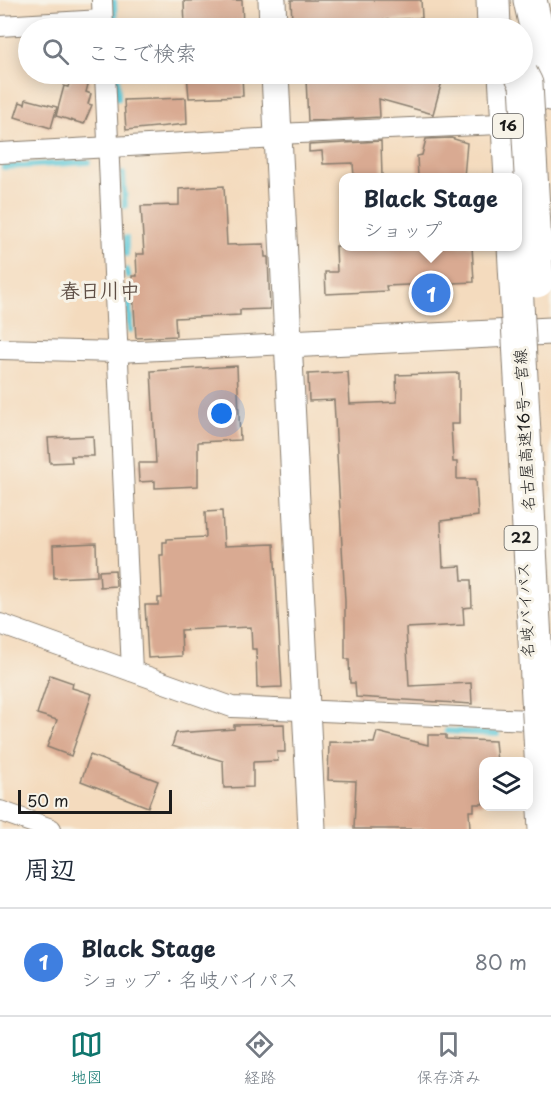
<!DOCTYPE html>
<html lang="ja">
<head>
<meta charset="utf-8">
<style>
  body { margin:0; font-family:"Playpen Sans","Klee One",sans-serif; background:#f2f2f3; color:#1f2937 }
  .controls { position:absolute; right:18px; bottom:18px; display:grid; overflow:hidden; border-radius:12px; box-shadow:0 3px 15px #0003 }
  .controls button { width:54px; height:54px; display:grid; place-items:center; padding:0; border:0; border-bottom:2px solid #e0e1e3; background:#fff; color:#1f2937; font:30px sans-serif }
  .scale { position:absolute; left:18px; bottom:15px; width:154px; box-sizing:border-box; padding-left:6px; border:3px solid #1c1c1c; border-top:0; font-size:16px; line-height:21px; white-space:nowrap; color:#1c1c1c; -webkit-text-stroke:4px #f7f3e8; paint-order:stroke }
  .you { position:absolute; left:222px; top:414px; width:21px; height:21px; margin:-15px; border:4px solid #fff; border-radius:50%; background:#1a73e8; box-shadow:0 0 0 9px #1a73e833 }
  .badge { display:grid; place-items:center; width:39px; height:39px; border-radius:50%; background:#0f766e; color:#fff; font-size:20px; font-weight:700 }
  .pin { position:absolute; translate:-50% -50%; border:3px solid #fff; box-shadow:0 2px 6px #0006 }
  .popup { position:absolute; left:339px; top:173px; width:183px; height:78px; box-sizing:border-box; display:grid; place-content:center; border-radius:12px; background:#fff; filter:drop-shadow(0 2px 4px #0005); font-size:20px; white-space:nowrap; color:#747a83 }
  .popup b { font-size:22px; color:#1f2937 }
  .popup::after { content:''; position:absolute; left:50%; top:100%; margin-left:-12px; border:12px solid transparent; border-top-color:#fff }
  .list { margin:0; padding:0; list-style:none }
  h2 { display:flex; justify-content:space-between; align-items:center; height:78px; margin:0; padding:0 24px; font-size:26px }
  h2 small { font-size:20px; font-weight:400; color:#747a83 }
  .list li { display:grid; grid-template-columns:39px 1fr auto; gap:18px; align-items:center; box-sizing:border-box; height:108px; padding:0 24px; border-top:2px solid #e0e1e3 }
  .list b { display:block; font-size:22px; white-space:nowrap }
  .list p { margin:0; font-size:20px; white-space:nowrap; color:#747a83 }
  .list em { font-size:20px; font-style:normal; color:#747a83 }
  .icon { flex:none; width:33px; height:33px; fill:none; stroke:currentColor; stroke-width:2; stroke-linecap:round; stroke-linejoin:round }
  .map { position:relative; flex:none; width:551px; height:829px; overflow:hidden }
  .search { position:absolute; background:#fff; box-shadow:0 3px 15px #0003; left:18px; right:18px; top:18px; height:66px; display:flex; align-items:center; gap:15px; box-sizing:border-box; padding:0 21px; border-radius:33px; color:#747a83; font-size:22px }
  .sheet { height:186px; background:#fff }
  nav { display:flex; justify-content:space-around; align-items:center; box-sizing:border-box; height:84px; border-top:2px solid #e0e1e3; background:#fff; font-size:16px; color:#747a83 }
  nav a { display:grid; justify-items:center; gap:3px }
  nav .on { color:#0f766e }
  .map>svg:first-child { display:block }
  .lines { fill:none; stroke-linecap:round; stroke-linejoin:round }
  .stream { stroke:#5fc9d9; stroke-width:6 }
  .building { fill:#d9aa92 }
  .street-casing { stroke:#887c6d; stroke-width:22 }
  .secondary-casing { stroke:#887c6d; stroke-width:29 }
  .highway-casing { stroke:#887c6d; stroke-width:35 }
  .street { stroke:#fff; stroke-width:20 }
  .secondary { stroke:#fff; stroke-width:27 }
  .highway { stroke:#fff; stroke-width:33 }
  .highway-bridge-casing { stroke:#887c6d; stroke-width:35; stroke-linecap:butt }
  .highway-bridge { stroke:#fff; stroke-width:33 }
  .labels { text-anchor:middle; stroke-width:6; stroke-linejoin:round; paint-order:stroke }
  .shield { fill:#f7f3e8; stroke:#5e5c59; stroke-width:1.5 }
  .shield-label { font-size:15px; font-weight:bold; fill:#1c1c1c }
  .street-label { font-size:16px; fill:#1c1c1c; stroke:#f7f3e8 }
  .quarter-label { font-size:20px; font-weight:bold; fill:#5e4e45; stroke:#f7f3e8 }
</style>
</head>
<body>
<div class="map">
<svg width="551" height="829" viewBox="0 0 551 829">
  <rect width="100%" height="100%" fill="#f7f3e8"/>
  <filter id="ink" filterUnits="userSpaceOnUse"><feTurbulence type="fractalNoise" baseFrequency=".0167" numOctaves="2"/><feDisplacementMap in="SourceGraphic" scale="12" xChannelSelector="R" yChannelSelector="G"/><feConvolveMatrix kernelMatrix="1 2 1 2 8 2 1 2 1" color-interpolation-filters="sRGB"/></filter>
  <filter id="wash" filterUnits="userSpaceOnUse"><feTurbulence type="fractalNoise" baseFrequency=".008" numOctaves="4" result="noise"/><feDisplacementMap in="SourceGraphic" scale="24" xChannelSelector="R" yChannelSelector="G"/><feGaussianBlur stdDeviation="1.35" result="paint"/><feColorMatrix in="noise" values="0 0 0 0 0 0 0 0 0 0 0 0 0 0 0 0 0 1.4 0 .05"/><feComposite in="paint" operator="in"/></filter>
  <g filter="url(#wash)">
    <rect width="100%" height="100%" fill="#f4dbbe"/>
    <g class="lines">
      <!-- stream -->
      <g class="stream">
        <polyline points="114,2 115,28"/>
        <polyline points="117,74 118,98"/>
        <polyline points="4,167 88,162"/>
        <polyline points="123,174 125,206"/>
        <polyline points="126,238 126,254"/>
        <polyline points="127,270 128,276"/>
        <polyline points="129,301 130,330"/>
        <polyline points="447,731 497,734"/>
      </g>
    </g>
    <g id="blocks">
      <!-- building -->
      <g class="building">
        <polygon points="242,0 243,28 185,28 184,1"/>
        <polygon points="291,0 421,0 422,18 318,24 318,21 292,22"/>
        <polygon points="72,74 91,74 86,92 91,94 88,104 92,105 84,124 56,116 64,86 68,87"/>
        <polygon points="187,74 242,74 243,96 189,98"/>
        <polygon points="380,74 444,74 433,114 379,99 380,117 308,121 306,79 380,76"/>
        <polygon points="186,98 187,124 126,130 124,100"/>
        <polygon points="26,99 57,107 51,128 15,117 20,102 25,104"/>
        <polygon points="451,138 467,143 464,177 418,177 417,156 422,155 426,139"/>
        <polygon points="381,141 382,177 354,177 353,163 323,164 322,151 309,152 309,145"/>
        <polygon points="224,186 227,245 264,244 265,257 268,257 270,309 240,310 240,315 175,318 176,336 136,338 132,276 137,276 136,254 144,254 141,206 179,205 179,189"/>
        <polygon points="336,246 472,246 474,282 386,286 387,291 326,294 325,272 337,272"/>
        <polygon points="237,366 240,440 198,442 198,486 155,488 155,481 139,482 138,463 156,463 151,371"/>
        <polygon points="348,372 350,404 397,402 396,375 459,373 459,424 451,424 453,462 457,462 457,479 476,479 478,516 441,521 443,567 461,566 462,580 471,580 472,607 463,608 464,625 406,628 409,686 471,683 472,704 356,697 355,683 350,683 349,659 345,659 345,601 334,400 309,401 308,374"/>
        <polygon points="93,436 94,456 71,456 72,462 50,463 48,438"/>
        <polygon points="222,511 224,546 274,544 282,687 257,688 256,649 252,649 251,627 181,630 182,656 148,658 145,605 158,605 158,598 162,598 160,555 163,555 163,542 167,542 167,539 206,537 205,512"/>
        <polygon points="96,543 97,576 54,578 53,545"/>
        <polygon points="115,570 116,586 100,587 99,571"/>
        <polygon points="50,675 73,683 72,688 92,694 71,756 47,747 57,720 37,714"/>
        <polygon points="284,724 285,752 277,752 278,761 253,762 253,787 224,788 223,761 172,746 176,733 234,729 234,725"/>
        <polygon points="377,732 428,745 428,735 446,735 446,739 495,741 497,762 483,762 483,804 474,804 474,811 469,811 470,829 354,829 356,781 328,780 329,742 374,743"/>
        <polygon points="90,755 158,781 148,807 81,781"/>
      </g>
    </g>
  </g>
  <g filter="url(#ink)">
    <use href="#blocks" fill-opacity="0" stroke="#887c6d" stroke-width="1.5"/>
    <g class="lines">
      <!-- street casing -->
      <g class="street-casing">
        <g id="street">
          <polyline points="102,0 103,28"/>
          <polyline points="0,26 102,20"/>
          <polyline points="105,74 132,671"/>
          <polyline points="278,134 499,124"/>
          <polyline points="0,153 278,138"/>
          <polyline points="0,349 117,352 288,344"/>
          <polyline points="0,624 232,707 531,720"/>
          <polyline points="0,811 51,829"/>
        </g>
      </g>
      <!-- secondary casing -->
      <g class="secondary-casing">
        <g id="secondary">
          <polyline points="272,0 273,28"/>
          <polyline points="275,74 312,829"/>
          <polyline points="288,344 551,331"/>
        </g>
      </g>
      <!-- highway casing -->
      <g class="highway-casing">
        <g id="highway">
          <polyline points="493,0 494,28"/>
          <polyline points="530,0 551,94"/>
          <polyline points="505,74 511,178"/>
        </g>
      </g>
      <!-- street -->
      <use href="#street" class="street"/>
      <!-- secondary -->
      <use href="#secondary" class="secondary"/>
      <!-- highway -->
      <use href="#highway" class="highway"/>
      <!-- highway-bridge casing -->
      <g class="highway-bridge-casing">
        <g id="highway-bridge">
          <polyline points="521,74 526,84 537,281"/>
          <polyline points="514,246 545,829"/>
        </g>
      </g>
      <!-- highway-bridge -->
      <use href="#highway-bridge" class="highway-bridge"/>
    </g>
  </g>
  <g class="labels">
    <!-- shield labels -->
    <g class="shield">
      <rect x="493" y="114" width="30" height="24" rx="4.5"/>
      <rect x="504.5" y="526" width="33" height="24" rx="4.5"/>
    </g>
    <g class="shield-label">
      <text x="508" y="131">16</text>
      <text x="521" y="543">22</text>
    </g>
    <!-- street labels -->
    <g class="street-label">
      <text transform="translate(524 430) rotate(-93)" y="6">名古屋高速16号一宮線</text>
      <text transform="translate(525 610) rotate(-93)" y="6">名岐バイパス</text>
    </g>
    <!-- quarter labels -->
    <g class="quarter-label">
      <text x="100" y="298">春日川中</text>
    </g>
  </g>
</svg>
<div class="controls">
<button><svg class="icon" aria-label="layers" viewBox="0 0 24 24"><path d="M12 4l9 5-9 5-9-5zM3 14l9 5 9-5"/></svg></button>
</div>
<div class="scale">50 m</div>
<div class="you"></div>
<div class="pin badge" style="left:431px;top:293px;background:#3f7fe0">1</div>
<div class="popup"><b>Black Stage</b>ショップ</div>
<div class="search"><svg class="icon" aria-label="search" viewBox="0 0 24 24"><circle cx="10" cy="10" r="6"/><path d="M15 15l6 6"/></svg>ここで検索</div>
</div>
<section class="sheet">
<h2>周辺<small></small></h2>
<ul class="list">
<li><span class="badge" style="background:#3f7fe0">1</span><div><b>Black Stage</b><p>ショップ · 名岐バイパス</p></div><em>80 m</em></li>
</ul>
</section>
<nav>
<a class="on"><svg class="icon" aria-label="map" viewBox="0 0 24 24"><path d="M3 6l6-2 6 2 6-2v14l-6 2-6-2-6 2zM9 4v14M15 6v14"/></svg>地図</a>
<a><svg class="icon" aria-label="directions" viewBox="0 0 24 24"><path d="M12 3l9 9-9 9-9-9zM9 14v-3h6M13 9l2 2-2 2"/></svg>経路</a>
<a><svg class="icon" aria-label="saved" viewBox="0 0 24 24"><path d="M7 4h10v16l-5-4-5 4z"/></svg>保存済み</a>
</nav>
</body>
</html>
